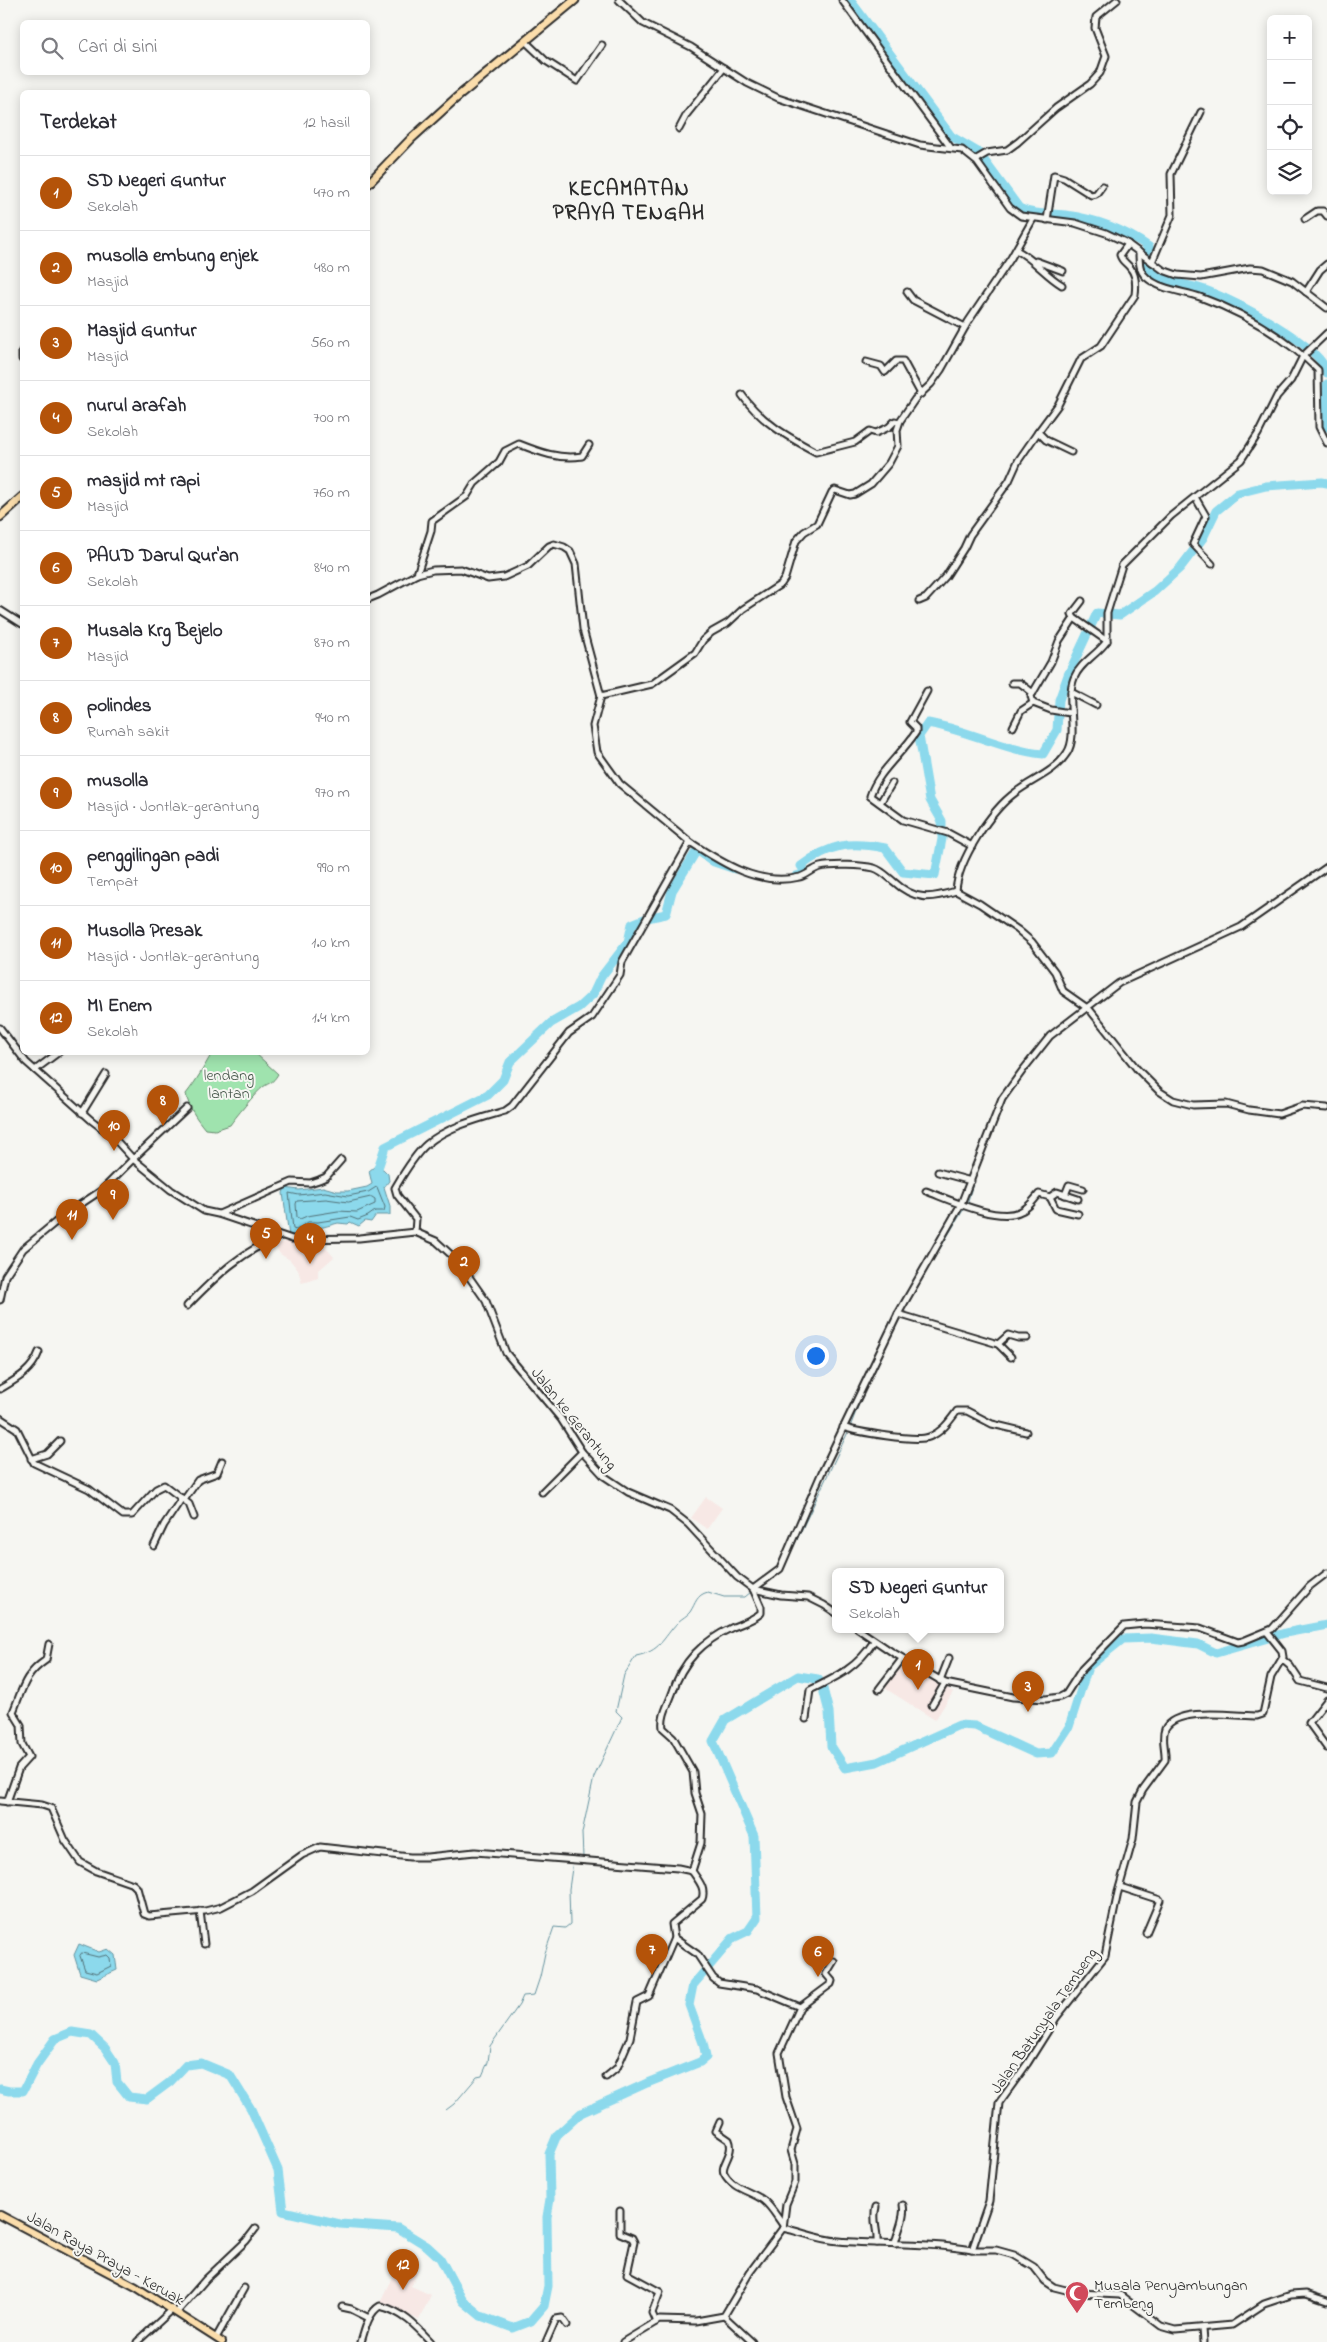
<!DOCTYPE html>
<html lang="id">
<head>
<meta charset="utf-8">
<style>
  body { margin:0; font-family:"Indie Flower",sans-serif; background:#f2f2f3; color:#2b2b33 }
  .controls { position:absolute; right:15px; top:15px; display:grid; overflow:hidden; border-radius:8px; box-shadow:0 2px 12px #0003 }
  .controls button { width:45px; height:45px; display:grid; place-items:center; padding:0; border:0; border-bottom:1px solid #e1e1e2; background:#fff; color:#2b2b33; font:25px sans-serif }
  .you { position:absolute; left:815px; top:1355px; width:18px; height:18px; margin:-12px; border:4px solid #fff; border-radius:50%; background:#1a73e8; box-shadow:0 0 0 8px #1a73e833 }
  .badge { display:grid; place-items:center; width:32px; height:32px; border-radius:50%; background:#b45309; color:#fff; font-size:16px; font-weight:700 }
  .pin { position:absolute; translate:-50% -41px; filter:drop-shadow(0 1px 2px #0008) }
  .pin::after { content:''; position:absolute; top:26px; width:18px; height:15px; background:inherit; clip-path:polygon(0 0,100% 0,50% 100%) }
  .popup { position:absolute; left:832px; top:1568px; width:172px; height:65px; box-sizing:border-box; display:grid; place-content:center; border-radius:8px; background:#fff; filter:drop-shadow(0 1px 4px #0005); font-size:16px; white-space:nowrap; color:#7c7c81 }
  .popup b { font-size:19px; color:#2b2b33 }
  .popup::after { content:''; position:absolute; left:50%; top:100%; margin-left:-10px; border:10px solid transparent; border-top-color:#fff }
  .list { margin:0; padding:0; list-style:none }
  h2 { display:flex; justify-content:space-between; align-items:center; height:65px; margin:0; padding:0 20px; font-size:21px }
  h2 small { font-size:16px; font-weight:400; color:#7c7c81 }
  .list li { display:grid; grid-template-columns:32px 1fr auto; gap:15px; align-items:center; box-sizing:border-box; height:75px; padding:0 20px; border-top:1px solid #e1e1e2 }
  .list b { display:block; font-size:19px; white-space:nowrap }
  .list p { margin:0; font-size:16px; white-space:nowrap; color:#7c7c81 }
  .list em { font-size:16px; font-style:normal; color:#7c7c81 }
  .icon { flex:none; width:28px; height:28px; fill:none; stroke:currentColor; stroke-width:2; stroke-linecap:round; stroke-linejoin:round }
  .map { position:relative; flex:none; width:1327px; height:2342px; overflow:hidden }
  .search { position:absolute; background:#fff; box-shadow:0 2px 12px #0003; left:20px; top:20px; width:350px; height:55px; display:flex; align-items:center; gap:12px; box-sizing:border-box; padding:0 18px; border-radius:8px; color:#7c7c81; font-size:19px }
  .panel { position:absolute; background:#fff; box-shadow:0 2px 12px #0003; left:20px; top:90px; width:350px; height:965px; border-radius:8px }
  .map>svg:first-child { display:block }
  .built { fill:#f7e8e5 }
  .green { fill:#9fe3ae; stroke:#65876c }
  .water { fill:#8cd9ec; stroke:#65939f }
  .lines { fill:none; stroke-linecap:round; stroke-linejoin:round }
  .shore { stroke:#527178; stroke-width:1 }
  .stream { stroke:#65939f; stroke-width:1 }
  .river { stroke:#8cd9ec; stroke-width:9 }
  .minor-casing { stroke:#2b2b2b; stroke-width:9 }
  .major-casing { stroke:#2b2b2b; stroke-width:10 }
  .highway-casing { stroke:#2b2b2b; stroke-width:11 }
  .minor { stroke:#f6f6f2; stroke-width:5 }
  .major { stroke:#fbddab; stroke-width:6 }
  .highway { stroke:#fbddab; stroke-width:7 }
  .labels { text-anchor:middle; stroke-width:4; stroke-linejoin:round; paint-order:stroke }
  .park-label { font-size:16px; fill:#48594c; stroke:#f6f6f2 }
  .street-label { font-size:16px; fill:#2b2b2b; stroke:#f6f6f2 }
  .poi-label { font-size:16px; fill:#2b2b2b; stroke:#f6f6f2; text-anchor:start }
  .district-label { font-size:21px; font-weight:bold; letter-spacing:1px; fill:#2b2b2b; stroke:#f6f6f2 }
</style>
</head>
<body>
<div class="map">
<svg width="1327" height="2342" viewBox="0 0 1327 2342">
  <rect width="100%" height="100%" fill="#f6f6f2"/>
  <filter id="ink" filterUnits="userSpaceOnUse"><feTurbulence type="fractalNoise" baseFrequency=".02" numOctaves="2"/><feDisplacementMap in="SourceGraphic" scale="10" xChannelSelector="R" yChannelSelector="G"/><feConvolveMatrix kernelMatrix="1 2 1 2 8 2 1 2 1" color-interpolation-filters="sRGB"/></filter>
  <g filter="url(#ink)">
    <!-- built -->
    <g class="built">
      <polygon points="288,1241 320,1241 334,1257 318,1271 318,1278 302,1283 298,1270 290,1260 280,1254 274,1244"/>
      <polygon points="706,1497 722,1508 707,1529 691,1518"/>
      <polygon points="901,1659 953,1692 935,1720 883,1687"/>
      <polygon points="398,2265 417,2273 411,2286 431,2295 419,2320 380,2302"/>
    </g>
    <!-- green -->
    <path class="green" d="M212,1053H255L278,1074C272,1084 270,1082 263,1087C256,1092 234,1119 230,1125L215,1130L205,1129C196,1118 189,1108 186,1094C197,1080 204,1067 212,1053Z"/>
    <!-- water -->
    <g class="water">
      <path d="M374,1167L383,1169L388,1174L389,1181L384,1187L390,1206V1215H376L371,1222L365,1221L359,1226L350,1222L348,1224L338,1223L316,1229L313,1226C304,1227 301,1235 289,1236L283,1193L285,1188L299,1190L323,1187L337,1191H348L367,1187L372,1184L369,1171Z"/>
      <polygon points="79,1944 99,1952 108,1949 115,1955 117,1970 97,1979 80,1974 74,1955"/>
    </g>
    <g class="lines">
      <!-- shore -->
      <g class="shore">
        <polygon points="377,1187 385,1207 384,1211 375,1211 368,1216 358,1220 350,1217 318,1222 308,1222 296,1230 293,1229 289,1193 299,1195 325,1192 348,1196 368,1192"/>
        <polygon points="372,1197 375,1199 375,1204 357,1212 338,1211 307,1216 300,1219 297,1217 296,1204 297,1201 326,1199 348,1202"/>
        <polygon points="82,1953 98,1957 107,1955 110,1958 111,1966 97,1973 85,1970 80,1956"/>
      </g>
      <!-- stream -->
      <g class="stream">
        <polyline points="1276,905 1324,872"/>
        <polyline points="1121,979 1133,974"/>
        <polyline points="1092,1002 1112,986"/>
        <polyline points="989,1140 1008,1095"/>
        <polyline points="967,1204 978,1167"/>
        <polyline points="918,1285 965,1207"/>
        <polyline points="874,1369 897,1321"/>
        <polyline points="850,1427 866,1386"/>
        <polyline points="783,1569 849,1430"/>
        <path d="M580,1858L583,1857L582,1833L594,1777L622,1717L616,1711L624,1675L636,1656C661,1651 662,1639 678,1622C682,1618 687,1616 690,1612C696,1603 696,1595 708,1592L724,1597H745L751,1592"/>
        <polyline points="446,2110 454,2104 477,2077 482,2076 488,2062 490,2046 519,2005 523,1996 534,1995 540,1977 545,1953 554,1927 565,1928 570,1924 569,1889 573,1861"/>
      </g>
      <!-- river -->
      <g class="river">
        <path d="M850,0L951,136L978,152L1019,208C1035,216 1049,213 1065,215C1096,219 1123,229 1149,247L1142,261C1166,290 1180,279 1210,292C1235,302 1322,345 1327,373"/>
        <polyline points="1327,384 1327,427"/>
        <path d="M796,876L806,873L801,866C830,844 849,841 885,848L903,872L935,875L942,839V821L930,800L919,736L928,723C968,730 1003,750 1043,754L1057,730L1059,700L1068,675L1097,613L1120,615L1155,591L1180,568L1203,538L1216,511L1238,493L1266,486L1322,482L1327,483"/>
        <polyline points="378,1168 385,1147 488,1095 503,1080 510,1062 551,1023 579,1007 593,994 601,977 628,942 632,924 647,918 666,914 672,891 697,850 714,862 735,869"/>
        <polyline points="0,2089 9,2091 23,2091 37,2064 55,2039 72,2032 91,2035 105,2048 115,2063 117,2082 129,2097 147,2099 170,2082 186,2065 201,2063 230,2075 251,2109 278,2170 283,2211 340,2224 398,2228 427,2246 440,2258 463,2301 481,2316 513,2328 531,2321 544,2306 548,2286 547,2217 550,2199 549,2154 557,2135 581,2113 647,2083 700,2062 706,2057 703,2043 689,2005 693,1985 733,1938 748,1931 757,1918 754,1836 713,1741 725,1720 798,1676 818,1679 822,1685 829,1712 831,1746 845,1768 877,1762 959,1725 975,1726 1036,1754 1052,1753 1069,1727 1088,1667 1123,1639 1151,1638 1198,1644 1216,1653 1285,1633 1327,1625"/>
      </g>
      <!-- minor casing -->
      <g class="minor-casing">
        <g id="minor">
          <polyline points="619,0 643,23 691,47 747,83 778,98 920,145 962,150 977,162 1010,208 1021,216 1075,223 1106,233 1125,242 1163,270 1177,275 1201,277 1250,268 1263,269 1292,281 1327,308"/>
          <polyline points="842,0 951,148"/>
          <polyline points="525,41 546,61 577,81 602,45"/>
          <polyline points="679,129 687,114 724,68"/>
          <polyline points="975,160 987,153 1007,150 1018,142 1056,108 1090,84 1100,73 1106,56 1095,28 1096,17 1117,0"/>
          <polyline points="1305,219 1317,211 1323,211 1327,216"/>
          <polyline points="1047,220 1054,175 1064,178 1091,195 1096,194 1102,186"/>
          <path d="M1016,250C1034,259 1045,275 1062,285"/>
          <path d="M1139,252C1139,261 1139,271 1146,277C1160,290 1183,291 1200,297C1244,313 1285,337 1318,370L1319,427L1327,443"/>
          <polyline points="1036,261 1063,271"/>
          <polyline points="1152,262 1172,215 1171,174 1201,112"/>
          <polyline points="907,292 913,300 965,327"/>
          <polyline points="1306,292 1320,270 1327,264"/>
          <polyline points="22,351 22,359"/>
          <polyline points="866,362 881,366 885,372 896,361 903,361 921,394"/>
          <path d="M742,395C761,422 788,437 816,452L855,442L870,431L876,433L889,427L895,421L899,422"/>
          <path d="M1071,452L1046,440L1038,432L1058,405L1081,359L1101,346L1135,295C1136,287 1136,275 1131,269C1127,263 1122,262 1120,255L1128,244"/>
          <polyline points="1195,497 1206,516 1193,544 1212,564"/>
          <path d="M417,574L431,531L432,521L467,496L475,483L499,462L505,451L519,444C539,452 560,460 582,456L589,445"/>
          <polyline points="919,601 926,598 946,576 964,548 970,535 1009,481 1018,461 1038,432"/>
          <polyline points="0,610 22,624"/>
          <polyline points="1074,618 1107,641"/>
          <polyline points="1012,683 1020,683 1033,693"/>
          <path d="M927,691L910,722L916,728V732C902,754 878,771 870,796L903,820L948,833L972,846"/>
          <polyline points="1071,692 1096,705"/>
          <polyline points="601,696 652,684 695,653 703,640 712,632 728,623 743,609 781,584 785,578 796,541 804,532 817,524 832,492 835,490 850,495 855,494 871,484 889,463 898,446 897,430 900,421 915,399 931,384 941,370 968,322 1011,258 1033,219"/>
          <polyline points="1070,713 1051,710 1033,703 1031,696 1051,662 1059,641 1074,618 1072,614 1082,601"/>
          <polyline points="1013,727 1021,711 1033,703"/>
          <polyline points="880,803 892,783"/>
          <path d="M690,842C722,863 759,887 800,877C807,875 813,869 820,867C832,864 862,865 874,868C881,870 887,876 893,881C915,901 930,899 956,891C958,860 991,810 1016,792C1033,779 1055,772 1067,753C1079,735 1065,700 1074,678C1080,663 1097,655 1107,641V613L1122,565L1171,516L1241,460L1258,434L1277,396L1291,380L1303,356L1327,333"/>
          <polyline points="956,891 980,904 1018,930 1032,942 1055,972 1063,991 1090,1010 1137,1069 1159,1091 1173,1100 1193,1105 1226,1104 1249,1110 1279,1114 1302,1106 1327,1108"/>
          <polyline points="0,1028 26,1062 91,1120 112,1136 133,1159 102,1190 63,1216 23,1249 5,1276 0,1300"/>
          <polyline points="35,1070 59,1052"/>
          <path d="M187,1108L133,1159L171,1190L204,1211L218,1214L292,1239L359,1238L415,1232L416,1219L397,1195L395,1188C402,1176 416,1153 427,1144C449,1126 478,1119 505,1111L512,1106L569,1033L592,1017L620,975L622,962L690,842L620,784L597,752L593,726L601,696L583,629L576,564L570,551L564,547L554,544L549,546L528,566L504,577L488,579L461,569L433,570L417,574L378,595L368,599"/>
          <polyline points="82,1113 106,1074"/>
          <polyline points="938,1172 971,1181"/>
          <path d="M926,1191C948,1199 996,1222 1019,1212C1028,1209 1033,1201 1039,1194L1050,1197L1057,1192L1078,1199"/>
          <polyline points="1065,1195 1069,1185 1083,1189"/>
          <polyline points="1050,1197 1056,1209 1078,1214"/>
          <polyline points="219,1214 292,1182 310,1183 319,1180 326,1177 341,1160"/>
          <polyline points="415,1232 436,1241 458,1261 486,1301 506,1353 561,1419 582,1452 604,1476 628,1492 670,1510 688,1524 737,1577 753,1589 781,1595 808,1597 824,1605 836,1613"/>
          <path d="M187,1306C216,1276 242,1251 281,1236"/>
          <polyline points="898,1314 998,1344 1011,1357"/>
          <polyline points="998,1344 1008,1335 1018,1338 1027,1338"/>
          <path d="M0,1389C17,1379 32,1371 39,1352"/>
          <polyline points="0,1418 17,1429 34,1463 89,1489 123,1515 132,1515 156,1489 164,1485 189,1504 194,1517"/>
          <path d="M843,1427C856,1432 916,1442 929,1437C942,1432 949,1422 957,1411H967L992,1424L1026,1432"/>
          <polyline points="31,1459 47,1454 60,1441"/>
          <polyline points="542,1492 582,1452"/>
          <polyline points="184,1500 198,1480 217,1473 222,1461"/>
          <polyline points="154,1546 164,1525 182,1498"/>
          <polyline points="753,1589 780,1569 822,1472 898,1314 961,1204 1002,1099 1023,1070 1050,1036 1119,983 1241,927 1327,867"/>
          <polyline points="858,1629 892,1652 945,1683 1013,1697 1046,1699 1060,1697 1066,1694 1082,1669 1124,1626 1145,1624 1200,1628 1238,1642 1243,1641 1272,1629 1310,1586 1327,1573"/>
          <polyline points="1283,1660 1290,1666 1300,1681 1327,1688"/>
          <polyline points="940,1681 949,1658"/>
          <polyline points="879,1689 902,1659"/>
          <polyline points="1327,1700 1309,1723 1327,1748"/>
          <polyline points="932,1705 945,1683"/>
          <path d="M806,1719L810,1690C837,1677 858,1667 874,1641"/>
          <path d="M0,1801L42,1805L51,1808L65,1840L80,1862L96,1871L133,1884L137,1888L144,1914L149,1916L205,1911L221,1907L252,1891L302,1855L320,1847L410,1857H427L475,1852L678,1868L692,1871L701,1843L702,1814L695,1793L693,1772L673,1737L663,1728C661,1716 668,1705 672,1694C682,1661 703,1641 733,1627C743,1623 753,1620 761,1613V1607L753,1589"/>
          <path d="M7,1802L19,1768L29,1757L22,1744L21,1725L13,1712C23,1688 24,1675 46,1660L49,1644"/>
          <path d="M692,1871C698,1880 706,1888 702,1899L672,1924L674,1938L697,1954L713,1978L719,1983L757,1989L800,2007"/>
          <polyline points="1120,1887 1160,1900 1146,1933"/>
          <polyline points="200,1911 204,1944"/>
          <polyline points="606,2077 617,2068 630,2038 637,2002 649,1996 674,1938"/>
          <path d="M720,2122L716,2131L729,2140C735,2153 720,2165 724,2173C732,2189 751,2191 763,2200C771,2206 777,2217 783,2225"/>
          <path d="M876,2207C872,2221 878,2229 877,2243"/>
          <polyline points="620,2211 620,2233 632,2238 634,2242 627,2274 660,2292 652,2313 656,2322"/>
          <polyline points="783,2228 786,2204 795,2182 795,2164 791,2150 797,2129 786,2097 779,2053 800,2007 831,1984 832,1981 826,1974 834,1961"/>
          <path d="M895,2244C897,2232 906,2217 903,2205"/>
          <polyline points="972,2250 996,2250 1014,2255 1034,2267 1045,2281 1054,2287 1078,2293 1120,2295 1161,2326 1175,2330 1232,2325 1264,2304 1291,2295 1306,2294 1327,2301"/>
          <polyline points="342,2307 351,2309 369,2318"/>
          <polyline points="177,2312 206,2279 246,2241 256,2228"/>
          <polyline points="724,2316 752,2342"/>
          <polyline points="1202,2329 1203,2342"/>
          <polyline points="216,2338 244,2288"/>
          <polyline points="137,2342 173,2309"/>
          <path d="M361,2342C365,2330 368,2313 380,2306C402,2311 416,2326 431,2342"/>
          <polyline points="546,2342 556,2319 562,2318 567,2325"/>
          <path d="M623,2342L659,2320L696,2321L724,2316L750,2272L783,2228C802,2232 820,2240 839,2241C884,2245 928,2242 972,2250L989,2201L999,2103L1027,2064L1056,2018L1105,1956L1118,1892L1133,1839L1137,1802L1143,1790L1165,1760C1166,1749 1161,1739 1165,1729C1175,1706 1237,1716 1257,1716L1263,1714L1271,1677L1283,1657L1282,1651L1267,1632"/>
        </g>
      </g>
      <!-- major casing -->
      <g class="major-casing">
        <polyline id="major" points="0,2215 136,2287 222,2342"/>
      </g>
      <!-- highway casing -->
      <g class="highway-casing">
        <g id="highway">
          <polyline points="368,184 411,139 455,99 575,0"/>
          <polyline points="0,517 22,497"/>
        </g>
      </g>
      <!-- minor -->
      <use href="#minor" class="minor"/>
      <!-- major -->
      <use href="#major" class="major"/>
      <!-- highway -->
      <use href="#highway" class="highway"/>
    </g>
  </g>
  <!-- icons -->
  <defs>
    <g id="mosque-pin" transform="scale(1.25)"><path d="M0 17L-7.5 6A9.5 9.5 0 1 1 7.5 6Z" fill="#d1495b" stroke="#f6f6f2"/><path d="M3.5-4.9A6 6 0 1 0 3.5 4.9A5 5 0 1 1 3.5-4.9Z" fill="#fff"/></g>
  </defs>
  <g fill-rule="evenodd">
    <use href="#mosque-pin" x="1077" y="2293"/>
  </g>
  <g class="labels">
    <!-- park labels -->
    <g class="park-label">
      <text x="229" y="1080">lendang<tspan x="229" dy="18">lantan</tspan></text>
    </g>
    <!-- street labels -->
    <g class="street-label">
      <text transform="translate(575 1418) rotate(51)" y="6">Jalan ke Gerantung</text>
      <text transform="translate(1043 2020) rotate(-55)" y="6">Jalan Batunyala Tembeng</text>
      <text transform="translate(106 2257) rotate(29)" y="6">Jalan Raya Praya - Keruak</text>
    </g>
    <!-- poi labels -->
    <g class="poi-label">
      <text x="1094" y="2290">Musala Penyambungan<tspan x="1094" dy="18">Tembeng</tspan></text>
    </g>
    <!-- district labels -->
    <g class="district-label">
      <text x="629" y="195">KECAMATAN<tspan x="629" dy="24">PRAYA TENGAH</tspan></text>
    </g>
  </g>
</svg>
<div class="controls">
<button>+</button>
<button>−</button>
<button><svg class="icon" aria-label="locate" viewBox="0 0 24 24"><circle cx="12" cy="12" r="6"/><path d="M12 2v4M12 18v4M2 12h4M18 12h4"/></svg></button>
<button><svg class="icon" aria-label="layers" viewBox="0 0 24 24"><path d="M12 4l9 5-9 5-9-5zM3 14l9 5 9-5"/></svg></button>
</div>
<div class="you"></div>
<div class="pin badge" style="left:918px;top:1690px">1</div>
<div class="popup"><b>SD Negeri Guntur</b>Sekolah</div>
<div class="pin badge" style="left:464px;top:1287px">2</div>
<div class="pin badge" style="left:1028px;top:1712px">3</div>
<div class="pin badge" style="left:310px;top:1264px">4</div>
<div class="pin badge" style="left:266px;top:1259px">5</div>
<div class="pin badge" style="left:818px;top:1977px">6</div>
<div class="pin badge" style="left:652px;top:1975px">7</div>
<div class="pin badge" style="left:163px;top:1126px">8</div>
<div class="pin badge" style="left:113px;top:1220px">9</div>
<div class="pin badge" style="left:114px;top:1151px">10</div>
<div class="pin badge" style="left:72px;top:1240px">11</div>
<div class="pin badge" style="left:403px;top:2290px">12</div>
<div class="search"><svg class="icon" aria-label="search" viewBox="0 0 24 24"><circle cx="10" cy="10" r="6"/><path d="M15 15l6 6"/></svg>Cari di sini</div>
<section class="panel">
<h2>Terdekat<small>12 hasil</small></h2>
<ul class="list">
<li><span class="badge">1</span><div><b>SD Negeri Guntur</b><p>Sekolah</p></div><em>470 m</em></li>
<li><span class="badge">2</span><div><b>musolla embung enjek</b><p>Masjid</p></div><em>480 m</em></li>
<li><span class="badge">3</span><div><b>Masjid Guntur</b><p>Masjid</p></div><em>560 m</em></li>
<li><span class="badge">4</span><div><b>nurul arafah</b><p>Sekolah</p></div><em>700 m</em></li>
<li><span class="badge">5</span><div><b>masjid mt rapi</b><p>Masjid</p></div><em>760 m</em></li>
<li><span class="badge">6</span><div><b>PAUD Darul Qur'an</b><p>Sekolah</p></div><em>840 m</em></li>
<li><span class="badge">7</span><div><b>Musala Krg Bejelo</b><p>Masjid</p></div><em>870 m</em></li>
<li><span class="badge">8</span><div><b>polindes</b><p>Rumah sakit</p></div><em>940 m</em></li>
<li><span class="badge">9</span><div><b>musolla</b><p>Masjid · Jontlak-gerantung</p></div><em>970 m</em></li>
<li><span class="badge">10</span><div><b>penggilingan padi</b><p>Tempat</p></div><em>990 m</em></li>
<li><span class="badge">11</span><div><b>Musolla Presak</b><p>Masjid · Jontlak-gerantung</p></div><em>1.0 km</em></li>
<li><span class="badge">12</span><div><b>MI Enem</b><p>Sekolah</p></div><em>1.4 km</em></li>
</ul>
</section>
</div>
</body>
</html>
